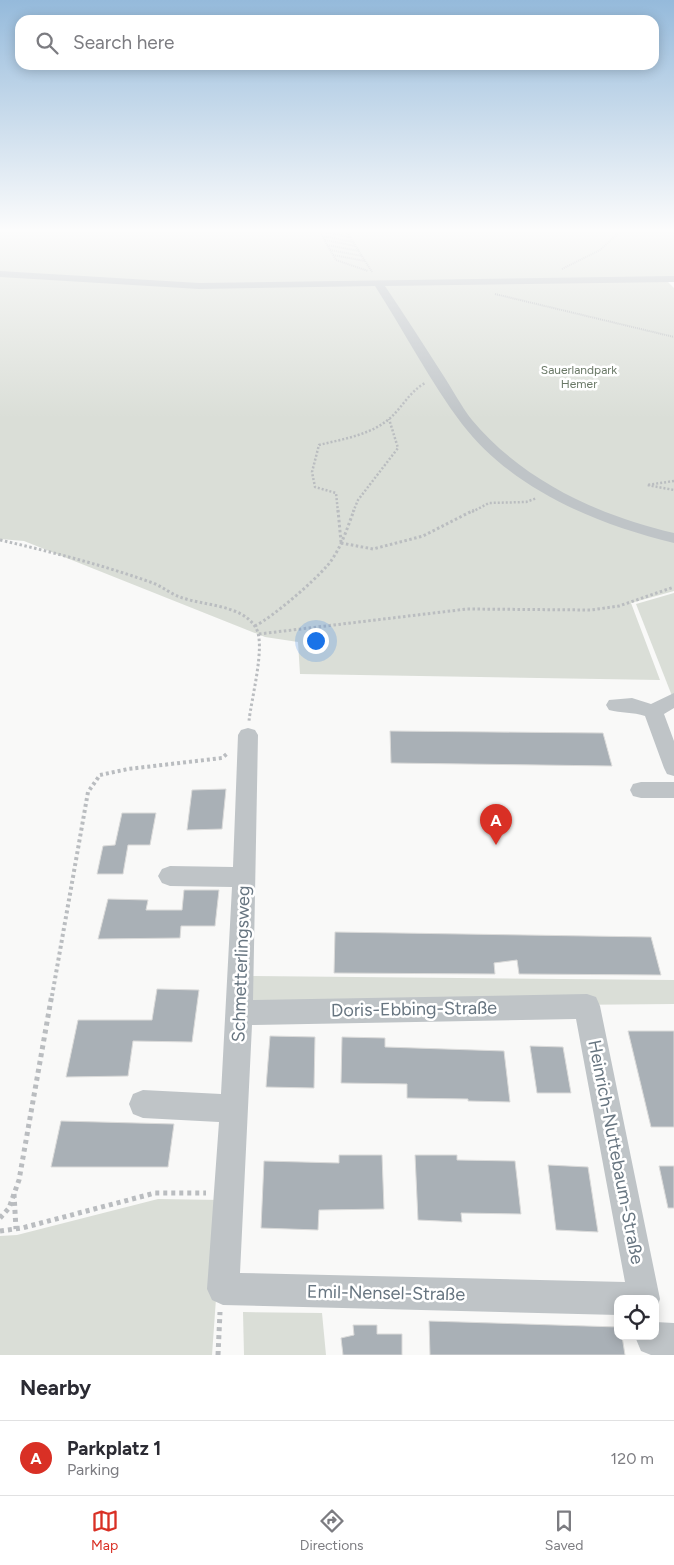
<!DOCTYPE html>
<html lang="en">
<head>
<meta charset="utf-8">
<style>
  body { margin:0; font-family:Figtree,sans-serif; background:#f7f7f7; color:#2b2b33 }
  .controls { position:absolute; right:15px; bottom:15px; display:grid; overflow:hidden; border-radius:10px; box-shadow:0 2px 12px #0003 }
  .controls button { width:45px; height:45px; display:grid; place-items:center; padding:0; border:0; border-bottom:1px solid #e1e1e2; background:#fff; color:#2b2b33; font:25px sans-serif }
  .you { position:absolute; left:315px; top:640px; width:18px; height:18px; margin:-12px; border:4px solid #fff; border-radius:50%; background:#1a73e8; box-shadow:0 0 0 8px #1a73e833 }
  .badge { display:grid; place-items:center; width:32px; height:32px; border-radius:50%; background:#d93025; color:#fff; font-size:16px; font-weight:700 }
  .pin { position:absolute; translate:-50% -41px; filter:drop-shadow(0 1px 2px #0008) }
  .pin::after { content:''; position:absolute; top:26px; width:18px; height:15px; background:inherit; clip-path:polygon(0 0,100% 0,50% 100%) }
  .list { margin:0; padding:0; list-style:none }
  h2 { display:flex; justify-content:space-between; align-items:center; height:65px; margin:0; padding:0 20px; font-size:21px }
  h2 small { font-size:16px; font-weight:400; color:#7c7c81 }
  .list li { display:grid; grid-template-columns:32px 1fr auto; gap:15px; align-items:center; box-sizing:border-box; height:75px; padding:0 20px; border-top:1px solid #e1e1e2 }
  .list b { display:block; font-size:19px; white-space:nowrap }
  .list p { margin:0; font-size:16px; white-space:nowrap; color:#7c7c81 }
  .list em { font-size:16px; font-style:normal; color:#7c7c81 }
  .icon { flex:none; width:28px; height:28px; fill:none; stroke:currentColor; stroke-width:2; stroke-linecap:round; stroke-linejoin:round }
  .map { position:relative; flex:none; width:674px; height:1355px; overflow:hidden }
  .search { position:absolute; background:#fff; box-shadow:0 2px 12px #0003; left:15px; right:15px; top:15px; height:55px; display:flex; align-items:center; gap:12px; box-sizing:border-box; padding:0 18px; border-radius:15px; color:#7c7c81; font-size:19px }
  .sheet { height:140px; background:#fff }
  nav { display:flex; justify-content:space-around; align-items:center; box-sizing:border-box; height:70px; border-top:1px solid #e1e1e2; background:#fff; font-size:14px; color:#7c7c81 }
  nav a { display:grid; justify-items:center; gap:2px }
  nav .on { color:#d93025 }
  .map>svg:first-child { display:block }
  .green { fill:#daded7 }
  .building { fill:#a9b0b6; stroke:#dbdbda }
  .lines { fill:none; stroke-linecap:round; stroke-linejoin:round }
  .path-far4 { stroke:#babdc0; stroke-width:2; stroke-dasharray:1 1; stroke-linecap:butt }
  .path-far3 { stroke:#babdc0; stroke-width:2.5; stroke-dasharray:2 2; stroke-linecap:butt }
  .path-far2 { stroke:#babdc0; stroke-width:3; stroke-dasharray:2.5 2.5; stroke-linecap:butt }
  .path-far1 { stroke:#babdc0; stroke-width:4; stroke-dasharray:3 3; stroke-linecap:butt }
  .path { stroke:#babdc0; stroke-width:5; stroke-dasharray:4 4; stroke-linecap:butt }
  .minor { fill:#bfc4c7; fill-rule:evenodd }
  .labels { text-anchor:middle; stroke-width:5; stroke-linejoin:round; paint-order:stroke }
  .far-park-label { font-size:12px; fill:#697866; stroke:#fff }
  .near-street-label { font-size:18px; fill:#677580; stroke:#fff }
</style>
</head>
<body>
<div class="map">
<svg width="674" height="1355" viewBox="0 0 674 1355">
  <rect width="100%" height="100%" fill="#f9f9f8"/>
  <!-- green -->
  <g class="green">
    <polygon points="0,229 674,229 674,281 668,282 674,288 674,591 631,603 660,680 300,674 298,642 265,637 24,541 0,539"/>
    <polygon points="674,593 674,701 636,604"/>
    <polygon points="253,976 674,980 674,1004 251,1008"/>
    <polygon points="158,1199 223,1200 212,1355 0,1355 0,1236 17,1235"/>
    <polygon points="243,1312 322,1313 326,1355 244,1355"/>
  </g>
  <!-- building -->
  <g class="building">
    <polygon points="390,731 603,733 612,766 391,763"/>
    <polygon points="226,789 222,829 187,830 192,790"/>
    <polygon points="122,813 156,813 150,845 128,845 123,874 97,874 103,846 115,845"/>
    <polygon points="184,890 219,890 215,926 181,926 180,938 98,939 108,899 148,900 146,910 182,910"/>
    <polygon points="335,932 651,937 661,975 519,974 517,960 494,963 495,974 334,973"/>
    <polygon points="157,989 199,990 192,1042 133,1041 128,1076 66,1077 78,1020 152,1020"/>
    <polygon points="628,1031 674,1031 674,1127 651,1127"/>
    <polygon points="270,1036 315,1037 314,1088 266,1087"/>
    <polygon points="342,1037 385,1038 385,1047 504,1051 510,1102 468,1101 468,1099 407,1098 407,1084 341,1083"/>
    <polygon points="530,1046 563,1047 571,1093 537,1093"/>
    <polygon points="61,1121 174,1124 168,1167 51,1167"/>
    <polygon points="339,1155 382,1155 384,1209 319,1210 318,1230 261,1228 264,1161 339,1163"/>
    <polygon points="415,1155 457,1155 457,1160 515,1161 521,1214 461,1213 462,1222 418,1220"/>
    <polygon points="548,1165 588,1167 598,1232 556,1230"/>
    <polygon points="659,1166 674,1166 674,1208 668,1208"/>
    <polygon points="429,1321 618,1327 618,1336 622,1336 625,1355 430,1355"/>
    <polygon points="353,1325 377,1325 377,1334 402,1334 402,1355 343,1355 341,1338 354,1335"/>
  </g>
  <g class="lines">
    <!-- path-far4 -->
    <g class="path-far4">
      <polyline points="318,229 336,260 368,271"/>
      <polyline points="345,229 372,272"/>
      <polyline points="319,231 350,237"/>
      <polyline points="322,236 353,242"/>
      <polyline points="325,240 355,246"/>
      <polyline points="327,245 359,251"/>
      <polyline points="330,250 362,256"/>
      <polyline points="333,255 365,261"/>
      <polyline points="562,269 600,250 623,229"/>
      <polyline points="495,294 674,337"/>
    </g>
    <!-- path-far3 -->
    <g class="path-far3">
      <polyline points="674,481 647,485 674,490"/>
      <path d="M338,512L336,493L315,487L312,472L319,445C343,439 370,435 389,419C402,408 409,392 425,383"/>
      <polyline points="353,512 358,500 398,448 389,419"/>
      <polyline points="472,512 489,503 526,502 537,498"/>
    </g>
    <!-- path-far2 -->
    <g class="path-far2">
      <polyline points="338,510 341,542"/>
      <path d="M0,540C52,552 103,565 153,583C163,587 171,594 180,597C203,606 242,604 256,628C266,645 251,700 249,721"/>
      <polyline points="341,543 373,549 423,536 474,510"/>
      <path d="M255,626C274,616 312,583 327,566C340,551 347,529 354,510"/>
      <polyline points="259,634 467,609 591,610 619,606 674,587"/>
    </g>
    <!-- path-far1 -->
    <polyline class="path-far1" points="52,996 88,792 100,775 128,769 222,758 228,753"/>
    <!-- path -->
    <g class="path">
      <polyline points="14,1194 16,1229"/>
      <polyline points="0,1218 9,1208 19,1180 52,994"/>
      <polyline points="0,1231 22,1228 155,1193 206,1193"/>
      <polyline points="218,1355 220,1312"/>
    </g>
    <!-- minor -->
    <g class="minor">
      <path d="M0,271L199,283L674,276V282L385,286C405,316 424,345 443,375C453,390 461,406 472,420C522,480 599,516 674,533V543C596,524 513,490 462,424C431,383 404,331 375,286L199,289L0,277Z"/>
      <path d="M674,693V708L664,714L674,741V776L667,774L664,768L645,716C633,712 621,713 609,710L606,705L609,700L632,698L651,704Z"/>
      <path d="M248,728L255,730L258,735L253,1000L587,994L596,997L600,1006L660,1299L656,1311L655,1299H618V1315L223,1305L212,1300L207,1289L219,1122L143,1118L133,1114L129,1104L133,1094L143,1090L221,1094L232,887L170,886L162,883L158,876L162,869L170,866L233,867L238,735L241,730ZM576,1019L625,1282L240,1273L252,1025Z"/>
      <polygon points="641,782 674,782 674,798 641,798 633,796 630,790 633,784"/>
      <polygon points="655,1322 674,1323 674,1355 651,1355 641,1351 636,1339 637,1336 655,1336"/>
    </g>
  </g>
  <!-- sky -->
  <linearGradient id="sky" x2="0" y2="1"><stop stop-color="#95badb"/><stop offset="0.55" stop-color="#fcfcfc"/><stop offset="1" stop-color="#fcfcfc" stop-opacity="0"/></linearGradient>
  <rect width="674" height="419" fill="url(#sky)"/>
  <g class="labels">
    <!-- far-park labels -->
    <g class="far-park-label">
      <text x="579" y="374">Sauerlandpark<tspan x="579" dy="14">Hemer</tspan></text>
    </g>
    <!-- near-street labels -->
    <g class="near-street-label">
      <text transform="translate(241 964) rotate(-88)" y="6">Schmetterlingsweg</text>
      <text transform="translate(414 1009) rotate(-1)" y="6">Doris-Ebbing-Straße</text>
      <text transform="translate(616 1152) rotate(79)" y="6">Heinrich-Nuttebaum-Straße</text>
      <text transform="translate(386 1293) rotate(1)" y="6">Emil-Nensel-Straße</text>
    </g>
  </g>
</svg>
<div class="controls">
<button><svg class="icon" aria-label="locate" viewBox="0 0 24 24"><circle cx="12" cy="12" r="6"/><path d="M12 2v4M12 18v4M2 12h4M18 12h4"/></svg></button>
</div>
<div class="you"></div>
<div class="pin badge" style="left:496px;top:845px">A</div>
<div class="search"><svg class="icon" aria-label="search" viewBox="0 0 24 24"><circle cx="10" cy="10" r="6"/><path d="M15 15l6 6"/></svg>Search here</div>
</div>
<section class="sheet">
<h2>Nearby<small></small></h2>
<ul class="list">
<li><span class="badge">A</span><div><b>Parkplatz 1</b><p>Parking</p></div><em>120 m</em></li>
</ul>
</section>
<nav>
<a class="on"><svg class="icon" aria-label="map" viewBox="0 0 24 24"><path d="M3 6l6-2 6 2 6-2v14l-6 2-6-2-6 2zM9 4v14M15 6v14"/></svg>Map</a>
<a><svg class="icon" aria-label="directions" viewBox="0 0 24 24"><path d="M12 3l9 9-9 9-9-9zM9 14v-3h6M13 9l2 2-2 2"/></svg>Directions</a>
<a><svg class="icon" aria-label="saved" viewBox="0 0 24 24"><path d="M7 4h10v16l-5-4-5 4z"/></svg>Saved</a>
</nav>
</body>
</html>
